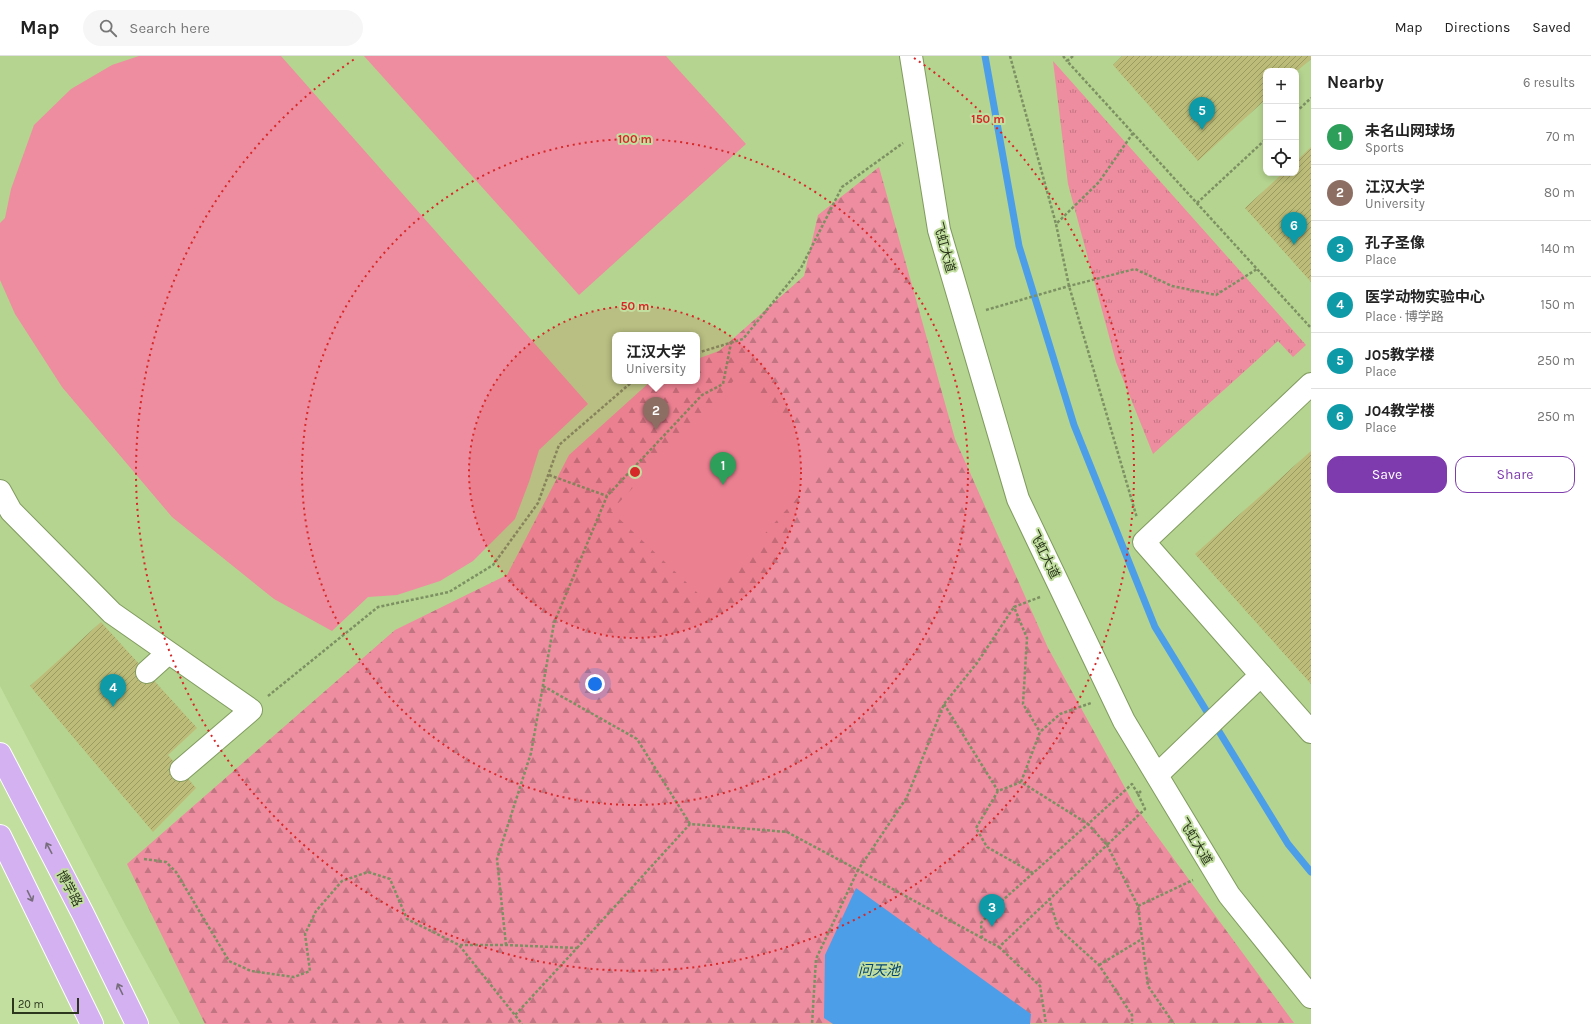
<!DOCTYPE html>
<html lang="en">
<head>
<meta charset="utf-8">
<style>
  body { margin:0; font-family:Karla,"Noto Sans SC",sans-serif; background:#f6f6f6; color:#222 }
  .controls { position:absolute; right:12px; top:12px; display:grid; overflow:hidden; border-radius:8px; box-shadow:0 2px 6px #0003 }
  .controls button { width:36px; height:36px; display:grid; place-items:center; padding:0; border:0; border-bottom:1px solid #e0e0e0; background:#fff; color:#222; font:20px sans-serif }
  .scale { position:absolute; left:12px; bottom:10px; width:67px; box-sizing:border-box; padding-left:4px; border:2px solid #2b361d; border-top:0; font-size:11px; line-height:14px; white-space:nowrap; color:#2b361d; -webkit-text-stroke:3px #c2dfa0; paint-order:stroke }
  .you { position:absolute; left:595px; top:628px; width:14px; height:14px; margin:-10px; border:3px solid #fff; border-radius:50%; background:#1a73e8; box-shadow:0 0 0 6px #1a73e833 }
  .badge { display:grid; place-items:center; width:26px; height:26px; border-radius:50%; background:#7e3bae; color:#fff; font-size:13px; font-weight:700 }
  .pin { position:absolute; translate:-50% -33px; filter:drop-shadow(0 1px 2px #0008) }
  .pin::after { content:''; position:absolute; top:21px; width:14px; height:12px; background:inherit; clip-path:polygon(0 0,100% 0,50% 100%) }
  .popup { position:absolute; left:612px; top:276px; width:88px; height:52px; box-sizing:border-box; display:grid; place-content:center; border-radius:8px; background:#fff; filter:drop-shadow(0 1px 3px #0005); font-size:13px; white-space:nowrap; color:#767676 }
  .popup b { font-size:15px; color:#222 }
  .popup::after { content:''; position:absolute; left:50%; top:100%; margin-left:-8px; border:8px solid transparent; border-top-color:#fff }
  .list { margin:0; padding:0; list-style:none }
  h2 { display:flex; justify-content:space-between; align-items:center; height:52px; margin:0; padding:0 16px; font-size:17px }
  h2 small { font-size:13px; font-weight:400; color:#767676 }
  .list li { display:grid; grid-template-columns:26px 1fr auto; gap:12px; align-items:center; box-sizing:border-box; height:56px; padding:0 16px; border-top:1px solid #e0e0e0 }
  .list b { display:block; font-size:15px; white-space:nowrap }
  .list p { margin:0; font-size:13px; white-space:nowrap; color:#767676 }
  .list em { font-size:13px; font-style:normal; color:#767676 }
  .actions { display:flex; gap:8px; padding:12px 16px }
  .actions a { flex:1; padding:9px 0; border:1px solid #7e3bae; border-radius:12px; text-align:center; font-size:14px; color:#7e3bae }
  .actions .main { background:#7e3bae; color:#fff }
  .icon { flex:none; width:22px; height:22px; fill:none; stroke:currentColor; stroke-width:2; stroke-linecap:round; stroke-linejoin:round }
  .map { position:relative; flex:none; width:1311px; height:968px; overflow:hidden }
  header { display:flex; align-items:center; gap:24px; box-sizing:border-box; height:56px; padding:0 20px; background:#fff; border-bottom:1px solid #e0e0e0 }
  header strong { font-size:19px }
  nav { display:flex; gap:22px; margin-inline-start:auto; font-size:14px }
  .search { width:280px; height:36px; background:#f6f6f6; display:flex; align-items:center; gap:10px; box-sizing:border-box; padding:0 14px; border-radius:22px; color:#767676; font-size:15px }
  main { display:flex }
  aside { flex:1; background:#fff }
  .map>svg:first-child { display:block }
  .built { fill:#b5d48f; fill-rule:evenodd }
  .forest { fill:url(#forest-firs) }
  .park { fill:url(#park-tufts) }
  .garden { fill:#ee8da0 }
  .water { fill:#4c9ee8 }
  .lines { fill:none; stroke-linecap:round; stroke-linejoin:round }
  .stream { stroke:#4c9ee8; stroke-width:7 }
  .building { fill:url(#building-hatch) }
  .minor-casing { stroke:#809b5f; stroke-width:24 }
  .major-casing { stroke:#fff; stroke-width:24 }
  .path { stroke:#7c9063; stroke-width:2.5; stroke-dasharray:3 2; stroke-linecap:butt }
  .minor { stroke:#fff; stroke-width:22 }
  .major { stroke:#d4b1f0; stroke-width:22 }
  .oneway { stroke:#776d7c }
  .ring { fill:none; stroke:#d62828; stroke-width:2; stroke-dasharray:2 4 }
  .labels { text-anchor:middle; stroke-width:4; stroke-linejoin:round; paint-order:stroke }
  .street-label { font-size:13px; fill:#2b361d; stroke:#c2dfa0 }
  .water-label { font-size:14px; font-style:italic; fill:#024372; stroke:#c2dfa0 }
  .centre { fill:#d62828; stroke:#c2dfa0; stroke-width:2 }
  .ring-label { font-size:12px; text-anchor:middle; font-weight:bold; fill:#d62828; stroke:#c2dfa0; stroke-width:4; stroke-linejoin:round; paint-order:stroke }
</style>
</head>
<body>
<header>
<strong>Map</strong>
<div class="search"><svg class="icon" aria-label="search" viewBox="0 0 24 24"><circle cx="10" cy="10" r="6"/><path d="M15 15l6 6"/></svg>Search here</div>
<nav><a>Map</a><a>Directions</a><a>Saved</a></nav>
</header>
<main>
<div class="map">
<svg width="1311" height="968" viewBox="0 0 1311 968">
  <defs>
    <pattern id="forest-firs" width="22" height="20" patternUnits="userSpaceOnUse"><rect width="22" height="20" fill="#ee8da0"/><path d="M5 1l3.5 6h-7zM16 11l3.5 6h-7z" fill="#c17482"/></pattern>
    <pattern id="park-tufts" width="24" height="20" patternUnits="userSpaceOnUse"><rect width="24" height="20" fill="#ee8da0"/><path d="M3 7l-1-3M5 7V3M7 7l1-3M15 17l-1-3M17 17v-4M19 17l1-3" fill="none" stroke="#c17482"/></pattern>
    <pattern id="building-hatch" width="6" height="6" patternUnits="userSpaceOnUse"><rect width="6" height="6" fill="#bdbd79"/><path d="M-1 1l2-2M0 6l6-6M5 7l2-2" fill="none" stroke="#9a9a63"/></pattern>
  </defs>
  <rect width="100%" height="100%" fill="#c2dfa0"/>
  <!-- built -->
  <path class="built" d="M0,0H1311V968H180L126,870L0,630ZM1266,15H1296V117H1266ZM615,279H697V325H615Z"/>
  <!-- forest -->
  <polygon class="forest" points="879,111 955,383 1048,592 1135,750 1294,967 205,968 127,808 395,574 507,519 569,399 651,325 697,325 697,303 719,295 804,220 818,159"/>
  <!-- park -->
  <polygon class="park" points="1053,5 1306,289 1293,301 1278,285 1153,398 1116,306 1068,128"/>
  <!-- garden -->
  <g class="garden">
    <polygon points="139,0 281,0 588,348 539,394 529,426 515,463 473,505 440,525 397,539 368,541 332,575 274,543 172,461 62,331 15,258 0,224 0,167 5,162 11,133 34,69 71,33 112,9"/>
    <polygon points="364,0 666,0 746,88 579,239"/>
    <polygon points="739,319 833,402 705,544 611,455"/>
  </g>
  <!-- water -->
  <polygon class="water" points="856,832 1031,958 1030,968 833,968 824,962 825,899"/>
  <g class="lines">
    <!-- stream -->
    <polyline class="stream" points="985,0 1019,190 1074,369 1155,571 1288,788 1311,816"/>
  </g>
  <!-- building -->
  <g class="building">
    <polygon points="1122,0 1311,0 1311,3 1296,16 1266,15 1266,43 1198,105 1113,9"/>
    <polygon points="1311,91 1311,226 1245,152 1283,117 1296,117 1296,105"/>
    <polygon points="1311,395 1311,628 1195,498"/>
    <polygon points="101,566 197,672 168,699 196,732 153,776 30,630"/>
  </g>
  <g class="lines">
    <!-- minor casing -->
    <g class="minor-casing">
      <g id="minor">
        <polyline points="911,0 939,174 1018,443 1124,665 1229,839 1311,941"/>
        <polyline points="1311,328 1144,486 1311,676"/>
        <polyline points="0,435 11,455 112,557 251,654 181,714"/>
        <polyline points="147,616 168,597"/>
        <polyline points="1157,719 1261,619"/>
      </g>
    </g>
    <!-- major casing -->
    <g class="major-casing">
      <g id="major">
        <polyline points="0,698 83,858 137,968"/>
        <polyline points="0,780 92,968"/>
      </g>
    </g>
    <!-- path -->
    <g class="path">
      <polyline points="1010,0 1056,168"/>
      <polyline points="1063,0 1067,5"/>
      <polyline points="1073,0 1067,5 1311,272"/>
      <polyline points="1296,56 1311,42"/>
      <polyline points="1133,77 1099,126 1056,168 1069,230 1137,462"/>
      <polyline points="1197,147 1266,83"/>
      <polyline points="986,254 1069,230 1135,213 1172,230 1216,239 1257,213"/>
      <polyline points="697,297 743,283 801,212 842,131 903,87"/>
      <polyline points="549,419 607,440"/>
      <polyline points="1040,541 1014,551 1027,582 1023,648 1040,676"/>
      <polyline points="543,630 637,683 690,768"/>
      <polyline points="268,640 378,551 449,536 493,509 538,447 559,389 633,325"/>
      <polyline points="944,648 998,735"/>
      <polyline points="1021,726 1040,676 1060,658 1091,647"/>
      <polyline points="1138,738 1145,753 1107,789 1088,768 1132,728 1138,738 1141,735"/>
      <polyline points="144,803 166,806 176,816 229,905 251,915 294,921 310,915 305,878 316,855 342,825 368,816 390,823 407,863 459,889 522,968"/>
      <polyline points="1033,817 987,791 976,772 998,735 1021,726 1088,768 994,852 981,867 982,882 999,891 1107,789 1138,850 1148,930 1174,968"/>
      <polyline points="1049,842 1058,872 1099,909 1132,959 1132,968"/>
      <polyline points="1138,850 1193,824"/>
      <polyline points="982,882 858,814 907,741 944,648 977,607 1014,551"/>
      <polyline points="460,889 506,889 577,892 515,959"/>
      <polyline points="506,889 497,803 531,697 554,567 607,440 702,339 723,328 731,287"/>
      <polyline points="999,891 1040,930 1046,968"/>
      <polyline points="577,892 690,768 787,776 858,814 816,903 812,968"/>
      <polyline points="1099,909 1142,883"/>
    </g>
    <!-- minor -->
    <use href="#minor" class="minor"/>
    <!-- major -->
    <use href="#major" class="major"/>
  </g>
  <!-- one-way arrows -->
  <defs><path id="oneway-shaft" d="M-6 0H5M1.5-3L5.5 0L1.5 3" fill="none" stroke-width="1.6" stroke-linecap="round" stroke-linejoin="round"/></defs>
  <g class="oneway">
    <use href="#oneway-shaft" transform="translate(49 792) rotate(-118)"/>
    <use href="#oneway-shaft" transform="translate(30 840) rotate(64)"/>
    <use href="#oneway-shaft" transform="translate(120 933) rotate(-116)"/>
  </g>
  <!-- distance rings -->
  <circle cx="635" cy="416" r="166" fill="#d62828" fill-opacity=".12"/>
  <g class="ring">
    <circle cx="635" cy="416" r="166"/>
    <circle cx="635" cy="416" r="333"/>
    <path d="M914 2A499 499 0 1 1 356 2"/>
  </g>
  <g class="labels">
    <!-- street labels -->
    <g class="street-label">
      <text transform="translate(945 191) rotate(75)" y="5">飞虹大道</text>
      <text transform="translate(1045 498) rotate(64)" y="5">飞虹大道</text>
      <text transform="translate(1196 785) rotate(59)" y="5">飞虹大道</text>
      <text transform="translate(70 832) rotate(62)" y="5">博学路</text>
    </g>
    <!-- water labels -->
    <g class="water-label">
      <text x="879" y="919">问天池</text>
    </g>
  </g>
  <circle cx="635" cy="416" r="6" class="centre"/>
  <g class="ring-label">
    <text x="988" y="67">150 m</text>
    <text x="635" y="87">100 m</text>
    <text x="635" y="254">50 m</text>
  </g>
</svg>
<div class="controls">
<button>+</button>
<button>−</button>
<button><svg class="icon" aria-label="locate" viewBox="0 0 24 24"><circle cx="12" cy="12" r="6"/><path d="M12 2v4M12 18v4M2 12h4M18 12h4"/></svg></button>
</div>
<div class="scale">20 m</div>
<div class="you"></div>
<div class="pin badge" style="left:723px;top:429px;background:#2e9e5b">1</div>
<div class="pin badge" style="left:656px;top:374px;background:#8d6e63">2</div>
<div class="popup"><b>江汉大学</b>University</div>
<div class="pin badge" style="left:992px;top:871px;background:#0f9aa8">3</div>
<div class="pin badge" style="left:113px;top:651px;background:#0f9aa8">4</div>
<div class="pin badge" style="left:1202px;top:74px;background:#0f9aa8">5</div>
<div class="pin badge" style="left:1294px;top:189px;background:#0f9aa8">6</div>
</div>
<aside>
<h2>Nearby<small>6 results</small></h2>
<ul class="list">
<li><span class="badge" style="background:#2e9e5b">1</span><div><b>未名山网球场</b><p>Sports</p></div><em>70 m</em></li>
<li><span class="badge" style="background:#8d6e63">2</span><div><b>江汉大学</b><p>University</p></div><em>80 m</em></li>
<li><span class="badge" style="background:#0f9aa8">3</span><div><b>孔子圣像</b><p>Place</p></div><em>140 m</em></li>
<li><span class="badge" style="background:#0f9aa8">4</span><div><b>医学动物实验中心</b><p>Place · 博学路</p></div><em>150 m</em></li>
<li><span class="badge" style="background:#0f9aa8">5</span><div><b>J05教学楼</b><p>Place</p></div><em>250 m</em></li>
<li><span class="badge" style="background:#0f9aa8">6</span><div><b>J04教学楼</b><p>Place</p></div><em>250 m</em></li>
</ul>
<div class="actions"><a class="main">Save</a><a>Share</a></div>
</aside>
</main>
</body>
</html>
